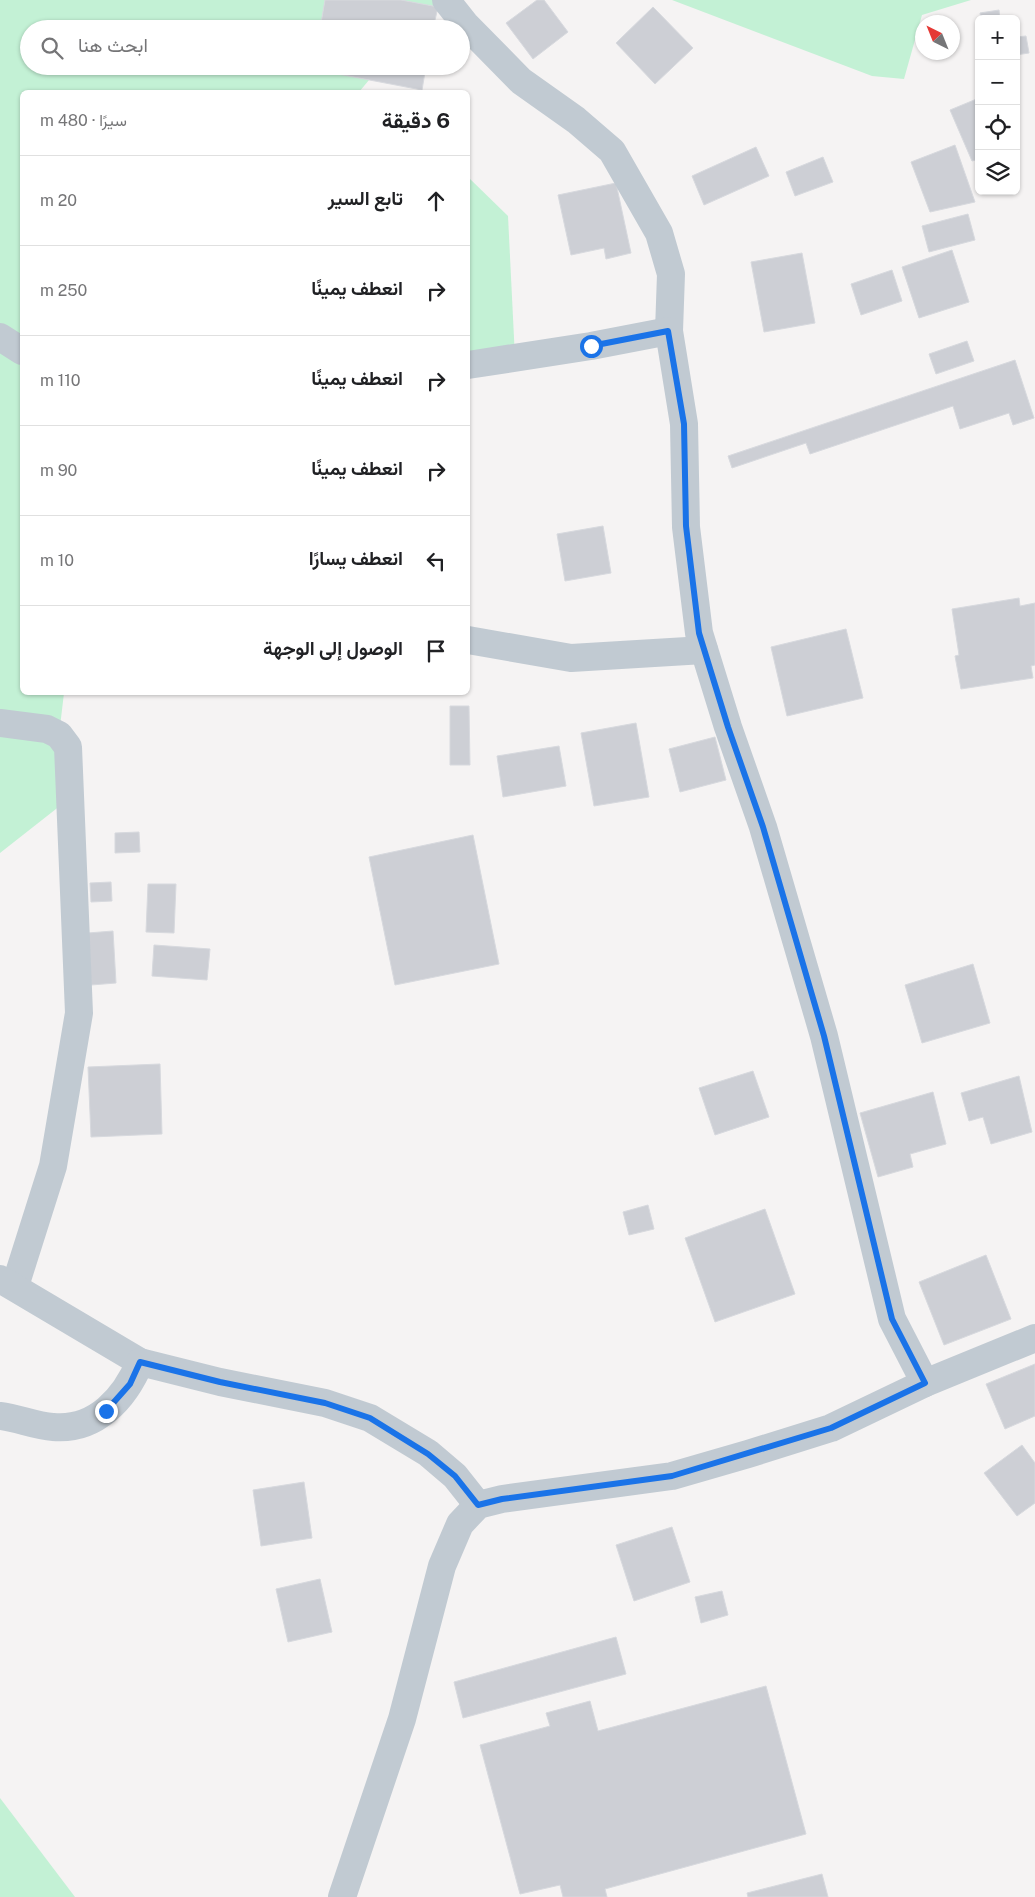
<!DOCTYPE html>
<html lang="ar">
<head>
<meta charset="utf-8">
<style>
  body { margin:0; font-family:"Public Sans",Vazirmatn,sans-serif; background:#f6f6f6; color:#202124; direction:rtl }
  .controls { position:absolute; right:15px; top:15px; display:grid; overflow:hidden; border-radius:8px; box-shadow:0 1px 4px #0004 }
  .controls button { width:45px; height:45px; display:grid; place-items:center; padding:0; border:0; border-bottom:1px solid #e0e0e0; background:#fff; color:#202124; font:25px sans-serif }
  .compass { position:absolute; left:915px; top:15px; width:45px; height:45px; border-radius:50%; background:#fff; box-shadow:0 1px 4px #0004; rotate:317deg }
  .stop { position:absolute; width:15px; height:15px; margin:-11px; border:4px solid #1a73e8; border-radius:50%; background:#fff }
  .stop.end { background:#1a73e8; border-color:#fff; box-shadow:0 1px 5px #0008 }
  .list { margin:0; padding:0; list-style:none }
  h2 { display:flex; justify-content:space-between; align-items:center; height:65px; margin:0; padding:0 20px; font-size:21px }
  h2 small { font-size:16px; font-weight:400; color:#757577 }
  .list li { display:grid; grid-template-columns:32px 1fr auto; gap:15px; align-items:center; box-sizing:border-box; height:90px; padding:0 20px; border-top:1px solid #e0e0e0 }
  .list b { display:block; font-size:19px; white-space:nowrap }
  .list em { font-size:16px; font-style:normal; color:#757577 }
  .icon { flex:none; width:28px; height:28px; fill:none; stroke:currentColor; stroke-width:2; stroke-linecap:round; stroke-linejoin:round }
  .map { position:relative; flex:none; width:1035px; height:1897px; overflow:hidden; direction:ltr }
  .search { position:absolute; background:#fff; box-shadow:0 1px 4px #0004; left:20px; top:20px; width:450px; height:55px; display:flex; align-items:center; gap:12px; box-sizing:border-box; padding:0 18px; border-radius:28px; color:#757577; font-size:19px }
  .panel { position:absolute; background:#fff; box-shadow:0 1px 4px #0004; left:20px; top:90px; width:450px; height:605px; border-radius:8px; direction:rtl }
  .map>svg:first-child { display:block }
  .green { fill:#c3f1d5 }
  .building { fill:#cdcfd5; stroke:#d7d9de }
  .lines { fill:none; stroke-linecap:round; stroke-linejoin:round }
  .street { stroke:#c1cad2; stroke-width:28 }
  .route { stroke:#1a73e8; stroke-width:6 }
</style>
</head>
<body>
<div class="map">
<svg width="1035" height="1897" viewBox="0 0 1035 1897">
  <rect width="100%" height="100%" fill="#f5f3f3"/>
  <!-- green -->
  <g class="green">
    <polygon points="0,0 325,0 320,29 29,29 29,66 313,66 312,69 369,80 359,92 22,92 22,692 64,693 59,735 70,798 0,853"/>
    <polygon points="401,0 450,0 438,7"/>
    <polygon points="672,0 971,0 922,15 904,79 872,76"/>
    <polygon points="468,177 508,216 515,358 468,356"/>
    <polygon points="0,1798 75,1897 0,1897"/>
  </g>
  <!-- building -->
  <g class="building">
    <polygon points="325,0 401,0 438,7 433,29 320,29"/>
    <polygon points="537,0 544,0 568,32 533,59 506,23"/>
    <polygon points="653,7 693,48 655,84 616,43"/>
    <polygon points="999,10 1000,19 981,19 980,13"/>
    <polygon points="1026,36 1029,53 1016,55 1016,37"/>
    <polygon points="313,66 426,66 422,90 312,69"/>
    <polygon points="979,98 979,159 972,161 950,110"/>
    <polygon points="955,145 975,202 930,212 911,162"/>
    <polygon points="756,147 769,176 704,205 692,176"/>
    <polygon points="823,157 833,182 795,196 786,172"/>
    <polygon points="616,183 631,253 606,259 604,248 571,255 558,195"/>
    <polygon points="968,214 975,240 929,252 922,226"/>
    <polygon points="952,250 969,302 919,318 902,267"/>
    <polygon points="802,253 815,323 764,332 751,262"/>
    <polygon points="892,270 902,301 861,315 851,284"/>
    <polygon points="967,341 974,361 936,374 929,354"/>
    <polygon points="1015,360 1034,418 1013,425 1009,413 960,429 953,406 810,454 806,443 732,468 728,456"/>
    <polygon points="603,526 611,573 565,581 557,534"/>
    <polygon points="1019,598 1020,606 1035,603 1035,665 1031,666 1033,678 961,689 955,656 959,655 952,609"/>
    <polygon points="846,629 863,698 787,716 771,647"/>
    <polygon points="450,706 469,706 470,765 450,765"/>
    <polygon points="636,723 649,797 594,806 581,733"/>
    <polygon points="715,737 726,780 680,792 669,749"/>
    <polygon points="559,746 566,786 503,797 497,756"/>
    <polygon points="139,832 140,852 115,853 115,833"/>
    <polygon points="473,835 499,964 395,985 369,857"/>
    <polygon points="111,882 112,901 91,902 90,883"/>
    <polygon points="148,884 176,884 174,933 146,932"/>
    <polygon points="113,931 116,983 91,985 88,933"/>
    <polygon points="154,945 210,949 207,980 152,976"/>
    <polygon points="973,964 990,1023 922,1043 905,985"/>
    <polygon points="160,1064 162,1134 91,1137 88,1067"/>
    <polygon points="753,1071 769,1117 715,1135 699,1088"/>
    <polygon points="1019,1076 1032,1132 991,1144 983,1117 969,1121 961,1093"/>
    <polygon points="933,1092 946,1144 910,1154 913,1167 878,1177 860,1113"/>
    <polygon points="648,1205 654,1229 629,1235 623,1212"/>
    <polygon points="765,1209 795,1294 715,1322 685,1238"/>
    <polygon points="986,1255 1011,1319 944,1345 919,1282"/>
    <polygon points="1035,1364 1035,1416 1005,1429 986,1384"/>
    <polygon points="1022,1445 1035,1463 1035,1503 1017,1516 984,1473"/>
    <polygon points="304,1482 312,1538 261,1546 253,1490"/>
    <polygon points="672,1527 690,1582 634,1601 616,1545"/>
    <polygon points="320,1579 332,1632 288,1642 276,1589"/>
    <polygon points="722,1591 728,1615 701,1623 695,1597"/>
    <polygon points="616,1637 626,1674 463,1718 454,1682"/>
    <polygon points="766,1686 806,1834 605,1889 607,1897 563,1897 560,1885 520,1894 480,1745 550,1726 546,1713 590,1701 598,1731"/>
    <polygon points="822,1874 828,1897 748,1897 747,1893"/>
  </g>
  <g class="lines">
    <!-- street -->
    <g class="street">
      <polyline points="446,0 465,24 521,81 576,120 612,151 659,233 671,274 669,331 684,424 686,527 699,633 728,727 763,827 824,1036 892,1319 925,1383"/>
      <polyline points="0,337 22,351"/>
      <polyline points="468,365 591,346 669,331"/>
      <polyline points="468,640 571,658 704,650"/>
      <polyline points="0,723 47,729 59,735 68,747 79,1013 53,1166 15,1286"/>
      <polyline points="0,1279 140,1362 220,1382 325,1403 370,1418 428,1453 455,1476 478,1505"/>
      <path d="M0,1416C18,1418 35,1426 53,1427C96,1431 125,1398 140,1362"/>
      <polyline points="342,1897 402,1719 442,1566 460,1524 478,1505 502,1499 672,1476 748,1454 831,1428 925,1383 1035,1338"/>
    </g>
  </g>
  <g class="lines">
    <!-- route -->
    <polyline class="route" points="106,1411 130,1384 140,1362 220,1382 325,1403 370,1418 428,1454 455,1476 478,1505 502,1499 672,1476 831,1428 925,1383 892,1319 824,1036 763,827 728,727 699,633 686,526 684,424 668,331 591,346"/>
  </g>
</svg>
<div class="controls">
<button>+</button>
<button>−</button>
<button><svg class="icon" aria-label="locate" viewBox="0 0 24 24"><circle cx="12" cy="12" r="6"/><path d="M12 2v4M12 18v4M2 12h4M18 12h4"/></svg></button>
<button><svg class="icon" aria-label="layers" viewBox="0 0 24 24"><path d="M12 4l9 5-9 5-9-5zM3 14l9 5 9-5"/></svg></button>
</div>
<svg class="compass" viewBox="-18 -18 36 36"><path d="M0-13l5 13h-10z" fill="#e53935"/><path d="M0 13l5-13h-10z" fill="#757577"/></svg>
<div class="stop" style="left:591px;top:346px"></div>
<div class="stop end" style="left:106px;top:1411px"></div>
<div class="search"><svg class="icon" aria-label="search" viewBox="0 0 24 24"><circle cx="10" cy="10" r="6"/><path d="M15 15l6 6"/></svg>ابحث هنا</div>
<section class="panel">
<h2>6 دقيقة<small>سيرًا · 480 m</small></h2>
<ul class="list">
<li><svg class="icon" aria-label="ahead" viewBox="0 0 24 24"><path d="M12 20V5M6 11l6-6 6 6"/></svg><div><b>تابع السير</b></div><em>20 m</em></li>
<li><svg class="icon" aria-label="right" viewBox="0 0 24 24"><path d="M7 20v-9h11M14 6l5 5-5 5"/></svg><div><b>انعطف يمينًا</b></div><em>250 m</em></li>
<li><svg class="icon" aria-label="right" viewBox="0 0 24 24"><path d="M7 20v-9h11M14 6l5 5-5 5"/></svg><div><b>انعطف يمينًا</b></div><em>110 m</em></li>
<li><svg class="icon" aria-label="right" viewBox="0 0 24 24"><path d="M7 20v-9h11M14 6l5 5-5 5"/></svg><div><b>انعطف يمينًا</b></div><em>90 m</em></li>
<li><svg class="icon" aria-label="left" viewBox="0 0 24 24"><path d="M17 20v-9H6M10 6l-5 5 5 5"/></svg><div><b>انعطف يسارًا</b></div><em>10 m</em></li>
<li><svg class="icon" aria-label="arrive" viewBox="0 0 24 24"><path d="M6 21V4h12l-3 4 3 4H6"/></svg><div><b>الوصول إلى الوجهة</b></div></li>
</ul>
</section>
</div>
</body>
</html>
